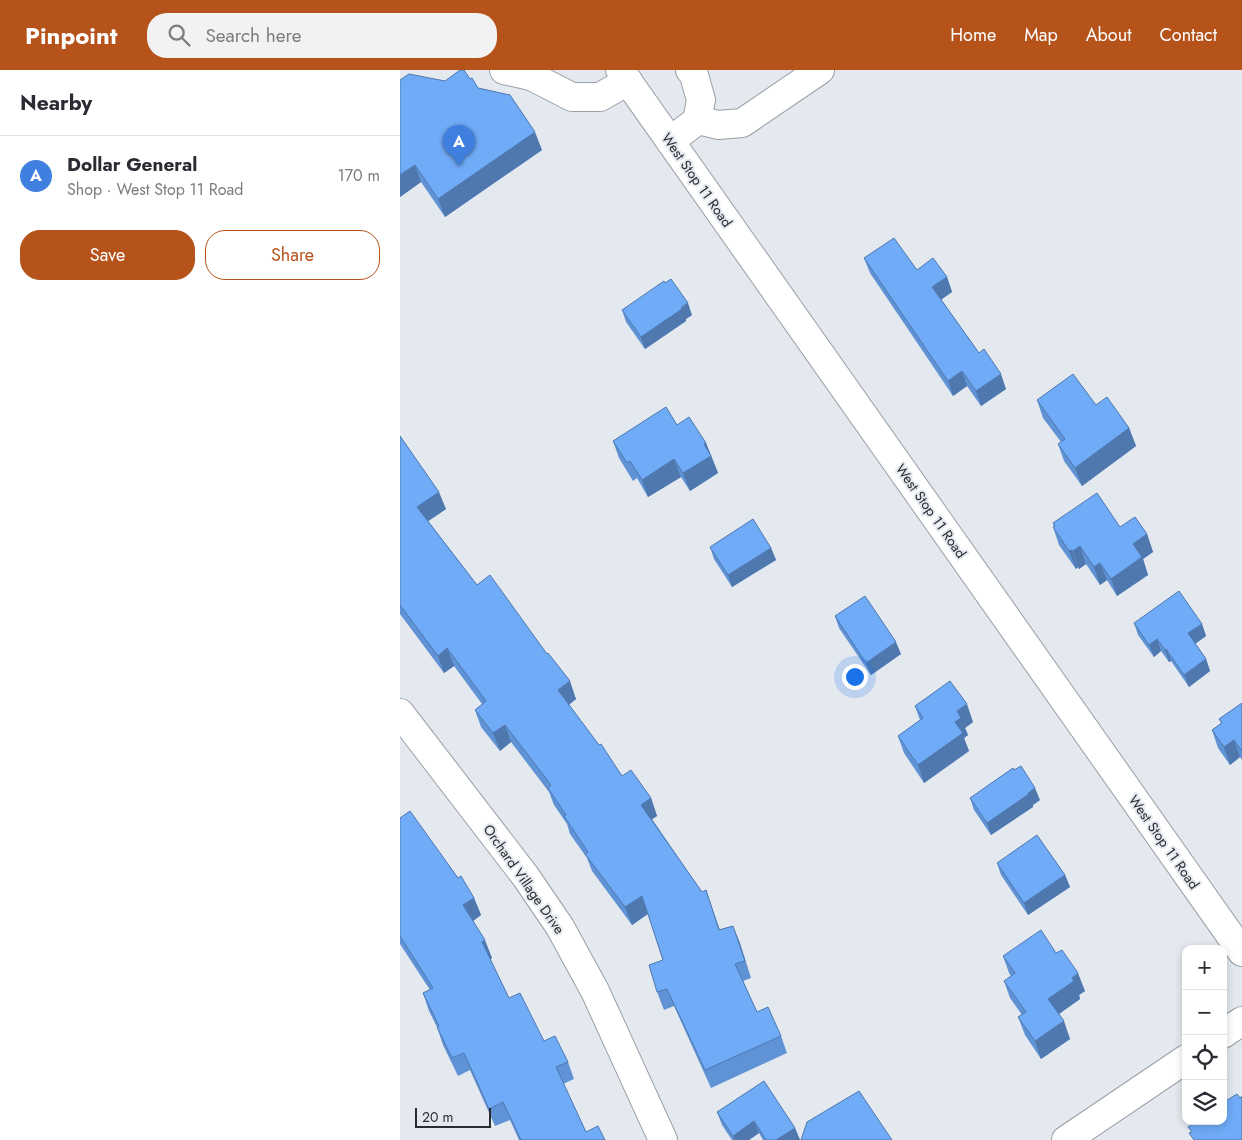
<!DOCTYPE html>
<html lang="en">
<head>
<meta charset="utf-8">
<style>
  body { margin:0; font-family:Jost,sans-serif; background:#f2f2f3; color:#2b2b33 }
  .controls { position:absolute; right:15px; bottom:15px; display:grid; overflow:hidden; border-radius:10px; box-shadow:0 2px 8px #0003 }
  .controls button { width:45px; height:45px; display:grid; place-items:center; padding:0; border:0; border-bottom:1px solid #e1e1e2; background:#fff; color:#2b2b33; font:25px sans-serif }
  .scale { position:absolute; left:15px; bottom:12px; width:76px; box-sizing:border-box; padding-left:5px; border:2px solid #2a2c2f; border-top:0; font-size:14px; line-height:18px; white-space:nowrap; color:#2a2c2f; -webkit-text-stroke:4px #e4e9f0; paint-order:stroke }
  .you { position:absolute; left:454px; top:606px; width:18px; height:18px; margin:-12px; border:4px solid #fff; border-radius:50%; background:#1a73e8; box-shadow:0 0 0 8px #1a73e833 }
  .badge { display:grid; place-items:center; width:32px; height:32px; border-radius:50%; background:#b6531b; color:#fff; font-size:16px; font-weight:700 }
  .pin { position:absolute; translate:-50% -41px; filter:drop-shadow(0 1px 2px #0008) }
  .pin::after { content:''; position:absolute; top:26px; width:18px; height:15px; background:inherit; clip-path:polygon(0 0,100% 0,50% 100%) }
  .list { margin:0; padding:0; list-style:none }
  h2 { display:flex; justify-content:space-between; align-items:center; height:65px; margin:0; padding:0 20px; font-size:21px }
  h2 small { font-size:16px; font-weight:400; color:#7c7c81 }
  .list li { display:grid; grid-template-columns:32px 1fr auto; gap:15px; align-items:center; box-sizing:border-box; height:80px; padding:0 20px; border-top:1px solid #e1e1e2 }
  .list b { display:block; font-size:19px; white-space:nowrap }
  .list p { margin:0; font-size:16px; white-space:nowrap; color:#7c7c81 }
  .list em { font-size:16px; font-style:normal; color:#7c7c81 }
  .actions { display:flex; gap:10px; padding:15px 20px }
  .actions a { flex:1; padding:11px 0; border:1px solid #b6531b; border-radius:20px; text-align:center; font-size:18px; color:#b6531b }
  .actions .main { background:#b6531b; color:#fff }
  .icon { flex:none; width:28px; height:28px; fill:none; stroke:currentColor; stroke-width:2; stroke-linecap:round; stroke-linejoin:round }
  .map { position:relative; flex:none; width:842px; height:1070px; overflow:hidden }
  header { display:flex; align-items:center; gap:30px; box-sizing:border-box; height:70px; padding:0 25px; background:#b6531b; color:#fff }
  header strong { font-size:24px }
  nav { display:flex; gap:28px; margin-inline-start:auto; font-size:18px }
  .search { width:350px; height:45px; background:#f2f2f3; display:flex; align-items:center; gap:12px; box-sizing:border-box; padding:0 18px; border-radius:20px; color:#7c7c81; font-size:19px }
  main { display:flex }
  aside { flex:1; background:#fff }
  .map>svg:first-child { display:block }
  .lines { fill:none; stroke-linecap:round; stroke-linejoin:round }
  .minor-casing { stroke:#9a9fa6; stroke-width:30 }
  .minor { stroke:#fff; stroke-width:28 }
  .wall { fill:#6093d5 }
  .shaded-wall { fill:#4e78ae }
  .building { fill:#70abf8; stroke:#4e78ae }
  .labels { text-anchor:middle; stroke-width:4; stroke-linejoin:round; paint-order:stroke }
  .street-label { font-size:14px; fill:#2a2c2f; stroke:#e4e9f0 }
</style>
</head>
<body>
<header>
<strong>Pinpoint</strong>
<div class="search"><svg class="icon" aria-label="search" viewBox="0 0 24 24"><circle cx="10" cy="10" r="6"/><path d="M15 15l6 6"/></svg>Search here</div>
<nav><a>Home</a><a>Map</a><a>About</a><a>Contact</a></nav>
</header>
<main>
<aside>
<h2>Nearby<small></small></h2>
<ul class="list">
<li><span class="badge" style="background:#3f7fe0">A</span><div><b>Dollar General</b><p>Shop · West Stop 11 Road</p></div><em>170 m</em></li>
</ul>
<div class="actions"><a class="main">Save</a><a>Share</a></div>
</aside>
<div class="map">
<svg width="842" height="1070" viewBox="0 0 842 1070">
  <rect width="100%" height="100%" fill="#e4e9f0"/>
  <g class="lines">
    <!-- minor casing -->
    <g class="minor-casing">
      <g id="minor">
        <polyline points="104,0 131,6 172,27 200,27 228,11"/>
        <polyline points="220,0 842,882"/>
        <polyline points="290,0 294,5 301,30 297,51"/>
        <polyline points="270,71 298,50 318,55 342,53 420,0"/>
        <polyline points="0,643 126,807 160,857 195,921 263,1070"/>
        <polyline points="823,964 842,951"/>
        <polyline points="666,1070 786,989"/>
      </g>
    </g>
    <!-- minor -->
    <use href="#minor" class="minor"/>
  </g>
  <!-- wall -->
  <g class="wall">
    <polygon points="70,9 78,18 142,80 45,147 21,112 0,127 0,10 45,11"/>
    <polygon points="464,188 547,207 552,222 541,229 579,283 606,319 581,336 567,316 553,326 470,203"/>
    <polygon points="222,240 292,245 286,249 286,251 245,279 226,252"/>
    <polygon points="637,330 696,335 729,358 736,376 682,416 664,391 658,374 661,372 643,348"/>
    <polygon points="277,355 306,373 318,403 290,421 281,407 248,427 237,408 233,411 219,388 213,371"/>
    <polygon points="0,366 46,439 28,451 77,515 176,629 169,635 222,706 251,728 257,746 252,749 302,822 306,820 320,860 333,856 351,908 343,911 357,942 381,966 387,983 311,1018 274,936 264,940 257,922 263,890 248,844 232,855 192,801 187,788 170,764 167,754 154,735 149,722 111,672 100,681 81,657 75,640 82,634 54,596 44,603 0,544"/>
    <polygon points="653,453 720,457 747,464 753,482 743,489 748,505 717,526 707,510 700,515 686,494 679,499 678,497 676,499 659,475 653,457 654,456"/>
    <polygon points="310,477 371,478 376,490 332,517 314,489"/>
    <polygon points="435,546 501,584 471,605 439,558"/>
    <polygon points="734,553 802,554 806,566 795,574 806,589 810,601 789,617 771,591 769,592 761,581 754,587 738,565"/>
    <polygon points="842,633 842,690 840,687 830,695 818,678 812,660 821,653 819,649"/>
    <polygon points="515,636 573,652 565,658 568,665 564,668 569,681 524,713 504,683 498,666 520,650"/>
    <polygon points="570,728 640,730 633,735 633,737 591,765 574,740"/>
    <polygon points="0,748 58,808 74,828 81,845 73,851 92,888 90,889 109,928 144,971 168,992 174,1009 163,1014 186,1062 205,1070 119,1070 110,1050 95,1056 70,1000 58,1006 43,975 37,957 29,941 23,923 30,920 0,874"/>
    <polygon points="597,793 665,805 670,817 628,845 601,805"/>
    <polygon points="656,883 685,921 679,925 680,929 658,944 670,969 641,989 625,965 618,947 622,945 610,928 604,911 611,906 609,903 603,886"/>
    <polygon points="317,1042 395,1058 400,1070 363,1070 359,1063 349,1070 332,1070 322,1055"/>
  </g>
  <!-- shaded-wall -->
  <g class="shaded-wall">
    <polygon points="135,62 142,80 45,147 38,129"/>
    <polygon points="15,95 21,112 0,127 0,105"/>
    <polygon points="547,207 552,222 538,232 532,217"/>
    <polygon points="288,233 292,245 286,249 286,251 245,279 241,267"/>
    <polygon points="562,301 567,316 553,326 548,311"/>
    <polygon points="601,304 606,319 581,336 576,321"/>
    <polygon points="729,358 736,376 682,416 675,398"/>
    <polygon points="306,373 318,403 290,421 283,403 304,374"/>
    <polygon points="274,389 281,407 248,427 242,410"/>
    <polygon points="39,422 46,439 24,454 17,437"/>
    <polygon points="747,464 753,482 743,489 748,505 717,526 711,509 733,474"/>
    <polygon points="680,476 686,494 679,499 673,481"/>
    <polygon points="371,478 376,490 332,517 328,505"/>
    <polygon points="672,480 678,497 676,499 669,481"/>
    <polygon points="700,493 707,510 700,515 694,497"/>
    <polygon points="802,554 806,566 792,576 788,563"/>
    <polygon points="757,569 761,581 754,587 749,575"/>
    <polygon points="496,572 501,584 471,605 466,593"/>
    <polygon points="47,578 54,596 44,603 38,586"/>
    <polygon points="766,579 771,591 769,592 765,580"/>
    <polygon points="806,589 810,601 789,617 784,605"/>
    <polygon points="170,611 176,629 164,638 158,620"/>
    <polygon points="567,634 573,652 565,658 568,665 564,668 569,681 524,713 518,695 555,652 557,641"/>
    <polygon points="105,655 111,672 100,681 93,663"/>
    <polygon points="834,670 840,687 830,695 824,677"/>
    <polygon points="635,718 640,730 633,735 633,737 591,765 587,753"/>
    <polygon points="251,728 257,746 248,752 241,735"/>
    <polygon points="665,805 670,817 628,845 624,833"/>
    <polygon points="242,826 249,843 232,855 225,837"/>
    <polygon points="74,828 81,845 70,853 63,835"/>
    <polygon points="333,856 340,873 351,908 345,891"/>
    <polygon points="85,870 92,888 89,890 82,872"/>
    <polygon points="678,903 685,921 679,925 680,929 655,947 648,929 672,908"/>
    <polygon points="664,951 670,969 641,989 635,971"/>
    <polygon points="354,1051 359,1063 349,1070 334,1070 333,1066"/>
    <polygon points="395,1058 400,1070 376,1070"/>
  </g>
  <!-- building -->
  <g class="building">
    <polygon points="60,0 64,0 70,9 72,8 78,18 110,25 135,62 38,129 15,95 0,105 0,10 9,4 45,11"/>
    <polygon points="494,168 517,200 533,188 547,207 532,217 579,283 584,279 601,304 576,321 562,301 548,311 464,188"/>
    <polygon points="271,209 288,233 281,237 282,239 241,267 222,240 264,211 265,213"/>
    <polygon points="673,304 696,335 707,327 729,358 675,398 658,374 665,369 637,330"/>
    <polygon points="266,337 277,355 289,347 306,373 304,374 311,386 283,403 274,389 242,410 230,391 227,393 213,371"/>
    <polygon points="0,366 39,422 17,437 77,515 90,505 147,584 148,583 170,611 158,620 199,675 201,674 222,706 231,700 251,728 241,735 302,822 306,820 319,860 333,856 345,891 335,894 357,942 368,937 381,966 305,1000 267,919 257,922 249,895 263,890 242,826 225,837 185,784 188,782 164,746 166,745 148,718 151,715 105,655 93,663 75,640 86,631 47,578 38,586 0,535"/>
    <polygon points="697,423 720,457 735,447 747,464 733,474 742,487 711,509 700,493 694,497 680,476 673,481 672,480 669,481 653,457 655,456 653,453"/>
    <polygon points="353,449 371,478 328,505 310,477"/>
    <polygon points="779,521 802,554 788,563 806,589 784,605 766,579 765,580 757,569 749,575 734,553"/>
    <polygon points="465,526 496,572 466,593 435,546"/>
    <polygon points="550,611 567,634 557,641 561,648 555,652 563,663 518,695 498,666 523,648 515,636"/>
    <polygon points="842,633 842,681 834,670 824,677 812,660 822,653 819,649"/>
    <polygon points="621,696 635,718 628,723 629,724 587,753 570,728 613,698 614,700"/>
    <polygon points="10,741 58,808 61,806 74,828 63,835 85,870 82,872 109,928 120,923 144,971 155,966 168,992 156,997 186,1062 198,1056 205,1070 121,1070 103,1032 89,1039 64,983 52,988 37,957 39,956 23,923 33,918 0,866 0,748"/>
    <polygon points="637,765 665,805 624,833 597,793"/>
    <polygon points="641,860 656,883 662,880 678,903 672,908 674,911 648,929 664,951 635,971 618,947 626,942 604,911 615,903 603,886"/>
    <polygon points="364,1011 395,1058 376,1070 366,1070 354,1051 333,1066 317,1042"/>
    <polygon points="459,1021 492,1070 401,1070 407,1052"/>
    <polygon points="837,1024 840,1028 842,1026 842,1070 794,1070 789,1063 792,1062 788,1057 797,1051 823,1051 823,1030 824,1032"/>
  </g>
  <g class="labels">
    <!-- street labels -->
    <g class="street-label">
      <text transform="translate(297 110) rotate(55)" y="5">West Stop 11 Road</text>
      <text transform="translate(531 441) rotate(55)" y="5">West Stop 11 Road</text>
      <text transform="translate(764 772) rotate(55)" y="5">West Stop 11 Road</text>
      <text transform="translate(124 809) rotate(55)" y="5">Orchard Village Drive</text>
    </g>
  </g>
</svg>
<div class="controls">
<button>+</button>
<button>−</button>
<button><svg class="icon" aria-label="locate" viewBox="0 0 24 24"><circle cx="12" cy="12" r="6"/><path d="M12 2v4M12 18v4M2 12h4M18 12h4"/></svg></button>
<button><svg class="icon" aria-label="layers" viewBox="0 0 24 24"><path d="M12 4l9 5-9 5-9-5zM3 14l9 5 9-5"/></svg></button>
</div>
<div class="scale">20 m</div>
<div class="you"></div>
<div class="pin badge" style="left:59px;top:96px;background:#3f7fe0">A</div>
</div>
</main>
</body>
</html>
